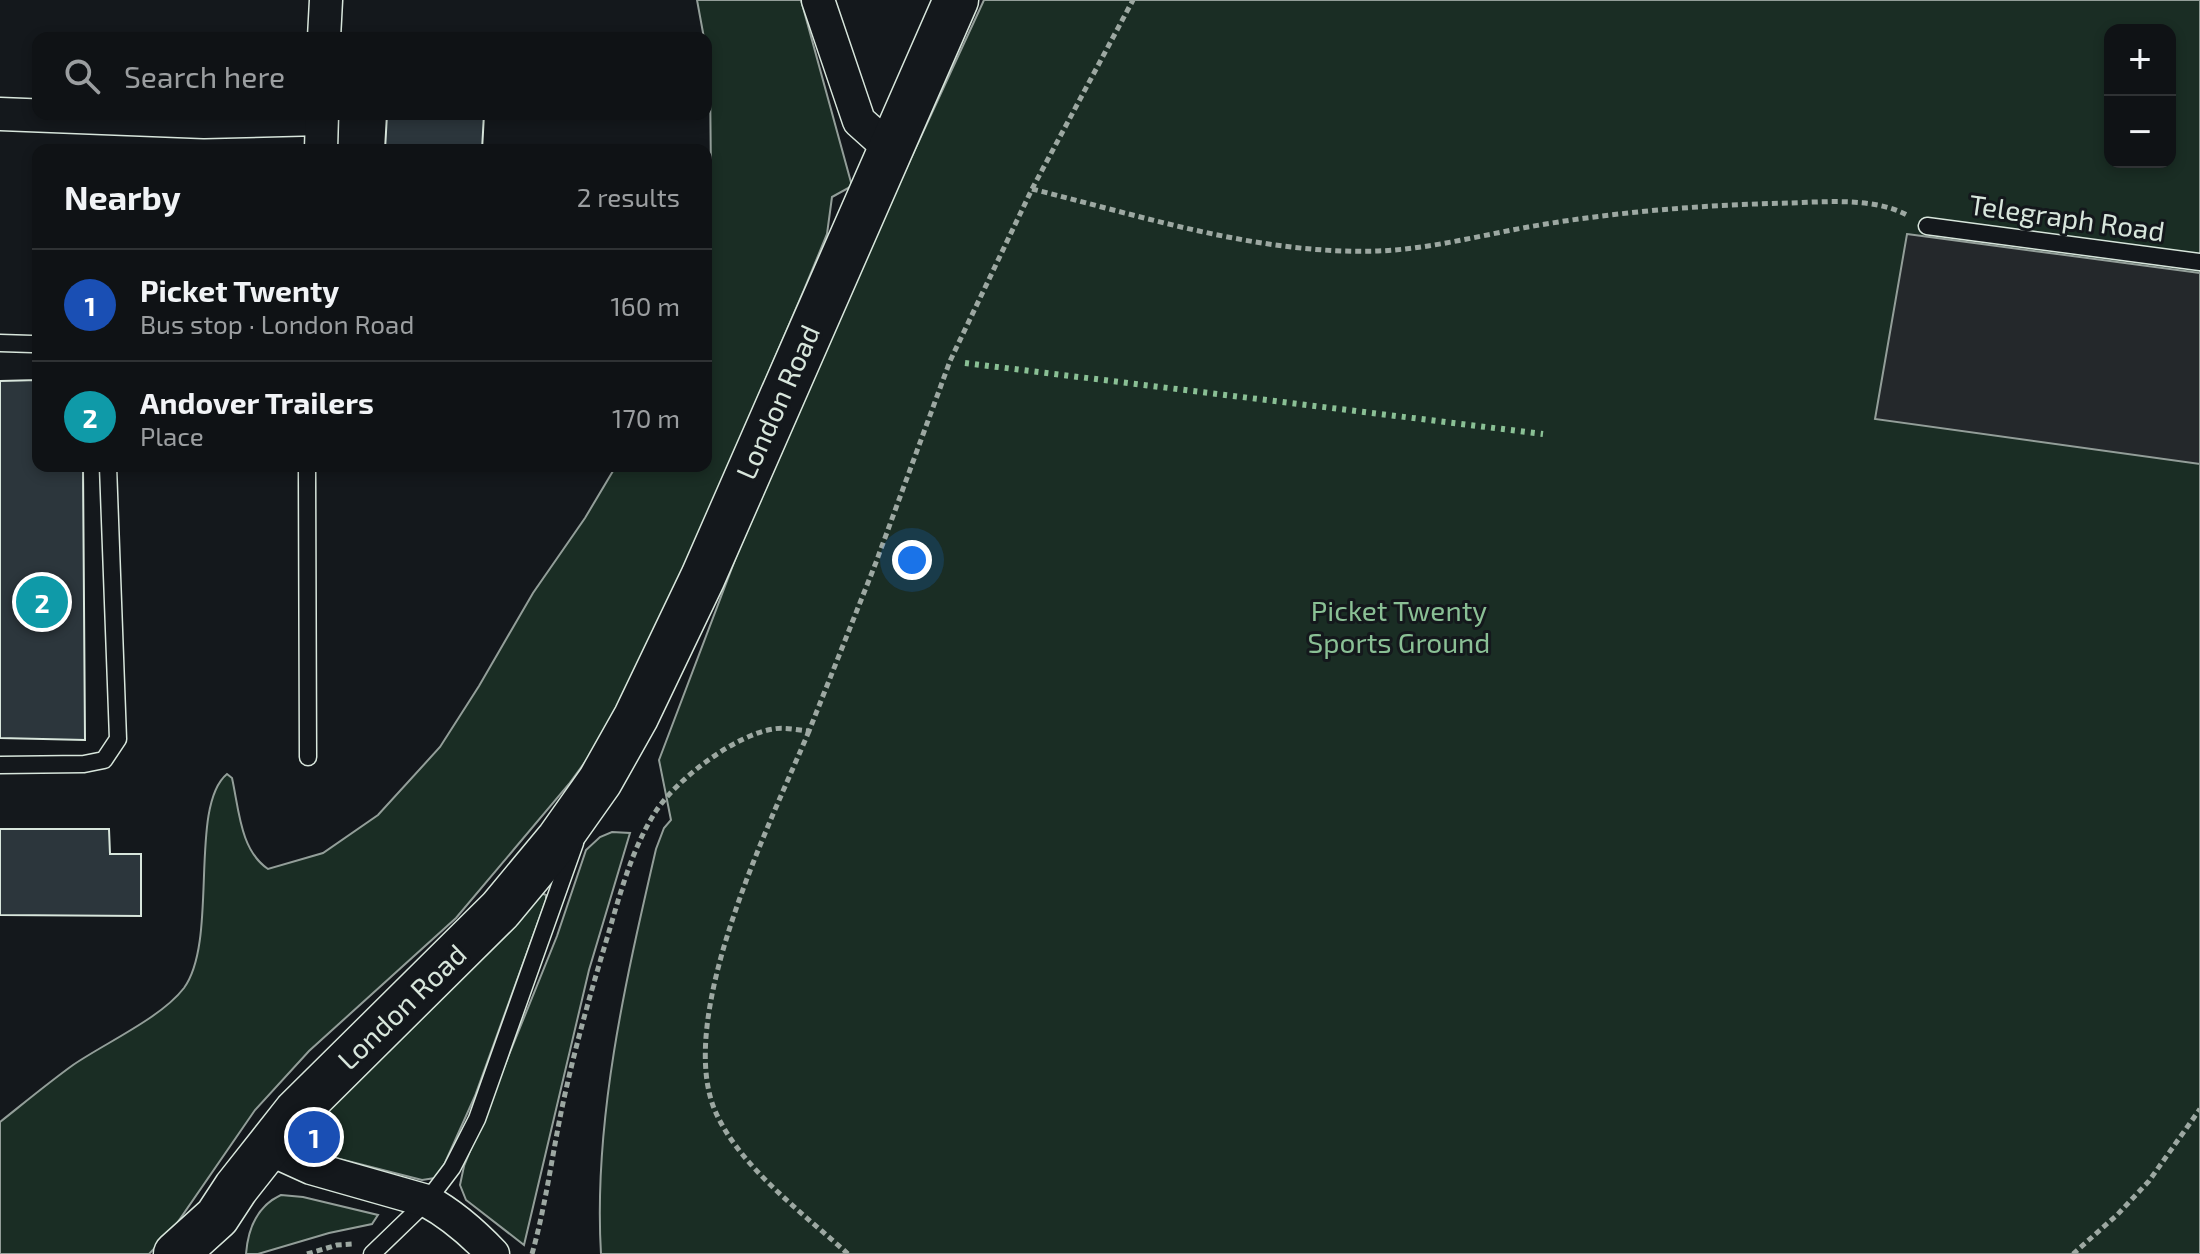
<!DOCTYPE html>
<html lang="en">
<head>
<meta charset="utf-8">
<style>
  body { margin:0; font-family:"Exo 2",sans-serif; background:#1d2022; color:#f1f3f6 }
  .controls { position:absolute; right:24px; top:24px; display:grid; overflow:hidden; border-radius:16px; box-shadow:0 4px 12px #0003 }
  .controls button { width:72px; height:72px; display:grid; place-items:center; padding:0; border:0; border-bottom:2px solid #2f3234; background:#0f1215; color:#f1f3f6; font:40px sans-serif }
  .you { position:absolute; left:912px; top:560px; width:28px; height:28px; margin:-20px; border:6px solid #fff; border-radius:50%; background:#1a73e8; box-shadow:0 0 0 12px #1a73e833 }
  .badge { display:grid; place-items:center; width:52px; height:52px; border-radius:50%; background:#ffb74d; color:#fff; font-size:26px; font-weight:700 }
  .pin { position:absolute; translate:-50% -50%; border:4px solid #fff; box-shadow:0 2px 8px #0006 }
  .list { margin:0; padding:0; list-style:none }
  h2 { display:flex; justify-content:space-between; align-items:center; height:104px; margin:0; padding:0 32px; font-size:34px }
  h2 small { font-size:26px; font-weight:400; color:#9b9ea0 }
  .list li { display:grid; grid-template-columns:52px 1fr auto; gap:24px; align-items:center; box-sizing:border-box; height:112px; padding:0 32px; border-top:2px solid #2f3234 }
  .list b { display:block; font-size:30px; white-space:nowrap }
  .list p { margin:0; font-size:26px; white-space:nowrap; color:#9b9ea0 }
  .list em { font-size:26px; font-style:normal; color:#9b9ea0 }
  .icon { flex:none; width:44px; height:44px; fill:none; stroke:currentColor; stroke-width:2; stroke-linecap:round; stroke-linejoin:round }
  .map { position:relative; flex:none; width:2200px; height:1254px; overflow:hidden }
  .search { position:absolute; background:#0f1215; box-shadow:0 4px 12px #0003; left:32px; top:32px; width:680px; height:88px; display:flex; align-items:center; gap:20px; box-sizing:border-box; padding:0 28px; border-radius:16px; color:#9b9ea0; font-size:30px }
  .panel { position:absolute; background:#0f1215; box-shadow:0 4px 12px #0003; left:32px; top:144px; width:680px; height:328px; border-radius:16px }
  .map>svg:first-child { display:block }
  .green { fill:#1a2d24; stroke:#939e99; stroke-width:2; fill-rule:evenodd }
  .parking { fill:#24282b; stroke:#939e99; stroke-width:2 }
  .building { fill:#2c363c; stroke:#d8e6dc; stroke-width:2 }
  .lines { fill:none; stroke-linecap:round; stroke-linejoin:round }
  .service-casing { stroke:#d8e6dc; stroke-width:19 }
  .minor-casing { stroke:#d8e6dc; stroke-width:35 }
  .secondary-casing { stroke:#d8e6dc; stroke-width:47 }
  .path { stroke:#9da8a2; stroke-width:5; stroke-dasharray:6 4; stroke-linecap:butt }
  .service { stroke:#14181c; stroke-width:16 }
  .minor { stroke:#14181c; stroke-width:32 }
  .secondary { stroke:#14181c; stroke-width:44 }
  .hedge { stroke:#8ac095; stroke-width:6; stroke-dasharray:4 6; stroke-linecap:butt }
  .labels { text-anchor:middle; stroke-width:6; stroke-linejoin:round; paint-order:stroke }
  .street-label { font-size:28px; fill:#d8e6dc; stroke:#14181c }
  .park-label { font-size:28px; fill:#8ac095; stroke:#14181c }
</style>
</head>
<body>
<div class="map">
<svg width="2200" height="1254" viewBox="0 0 2200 1254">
  <rect width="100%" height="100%" fill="#14181c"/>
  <!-- green -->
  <g class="green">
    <path d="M697,0H801L852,186L832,197L827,234L804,290L689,557L638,668L596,747L569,784L456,918L309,1051L255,1110L173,1229L149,1254H0V1122C24,1103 48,1083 73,1065C105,1043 161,1018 184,988C219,940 188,806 227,774L232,778C239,809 240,850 268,869L323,853L378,815L440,747L479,686L533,593L585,518L616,466H706V250L711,178L710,75L706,38H704Z"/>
    <path d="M984,0H2200V1254H601C593,1120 626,979 656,849L664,828L671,820L659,760L738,552L894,195ZM2110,30H2170V162H2110Z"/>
    <polygon points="612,832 630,833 589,970 524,1245 466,1200 460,1185 464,1166 557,936 586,850 600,837"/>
    <path d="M541,893L546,895V900L475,1096L444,1165L435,1178L422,1180L332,1157C316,1146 312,1134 321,1116Z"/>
    <path d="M281,1195L303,1197L378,1215L372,1224L329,1233L258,1254H246C248,1228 257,1206 281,1195Z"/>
  </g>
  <!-- parking -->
  <polygon class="parking" points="1907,234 2200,273 2200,464 1875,419"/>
  <!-- building -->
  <g class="building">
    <polygon points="387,114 484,114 482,150 385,150"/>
    <polygon points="38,380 38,466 83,466 85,740 0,738 0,381"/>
    <polygon points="0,829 109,829 110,854 141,854 141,916 0,915"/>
  </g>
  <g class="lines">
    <!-- service casing -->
    <g class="service-casing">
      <g id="service">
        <polyline points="1927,226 2200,262"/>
        <polyline points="0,343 32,344"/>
        <polyline points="307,466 308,757"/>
        <polyline points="0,765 84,764 104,760 118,739 108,466"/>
        <polyline points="372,1254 427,1201 452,1168 477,1119 575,843"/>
      </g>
    </g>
    <!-- minor casing -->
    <g class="minor-casing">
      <g id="minor">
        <polyline points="818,0 859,121 878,138 891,143"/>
        <polyline points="324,38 326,0"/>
        <polyline points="0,114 204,122 321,119"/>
        <polyline points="321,150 322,114"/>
        <path d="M267,1148L311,1168L427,1201C453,1215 473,1233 493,1254"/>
      </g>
    </g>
    <!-- secondary casing -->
    <g class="secondary-casing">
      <polyline id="secondary" points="176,1254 217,1217 236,1188 296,1112 500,910 559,839 600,781 636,717 703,577 956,0"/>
    </g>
    <!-- path -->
    <g class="path">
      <path d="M1032,189C1145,217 1261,255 1378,251C1429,249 1478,236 1528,227C1613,212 1701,205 1788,203C1825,202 1873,197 1907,215"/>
      <path d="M809,731C771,822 673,1018 716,1113C741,1168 804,1214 848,1254"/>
      <polyline points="307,1254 337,1245 352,1244"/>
      <path d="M532,1254C547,1201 553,1147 565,1094C577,1040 592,988 608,935C620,894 632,848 656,811C677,779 735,735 773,729C784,727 798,730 809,731L875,565L950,361L1032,189L1133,0"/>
      <polyline points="2073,1254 2117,1215 2149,1181 2200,1109"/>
    </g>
    <!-- service -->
    <use href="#service" class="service"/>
    <!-- minor -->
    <use href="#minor" class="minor"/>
    <!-- secondary -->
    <use href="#secondary" class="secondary"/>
    <!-- hedge -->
    <polyline class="hedge" points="965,363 1543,434"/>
  </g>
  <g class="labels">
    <!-- street labels -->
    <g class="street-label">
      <text transform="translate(2067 218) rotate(8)" y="10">Telegraph Road</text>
      <text transform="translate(778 402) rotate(-66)" y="10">London Road</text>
      <text transform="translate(402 1007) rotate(-44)" y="10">London Road</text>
    </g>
    <!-- park labels -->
    <g class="park-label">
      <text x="1399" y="621">Picket Twenty<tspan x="1399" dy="32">Sports Ground</tspan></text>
    </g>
  </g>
</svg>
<div class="controls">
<button>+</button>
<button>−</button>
</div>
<div class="you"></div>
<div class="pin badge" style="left:314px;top:1137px;background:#1a4fb4">1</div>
<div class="pin badge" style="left:42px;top:602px;background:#0f9aa8">2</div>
<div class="search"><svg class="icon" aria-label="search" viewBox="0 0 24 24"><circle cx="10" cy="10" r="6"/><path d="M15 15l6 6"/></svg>Search here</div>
<section class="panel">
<h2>Nearby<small>2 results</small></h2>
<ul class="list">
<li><span class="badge" style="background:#1a4fb4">1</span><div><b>Picket Twenty</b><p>Bus stop · London Road</p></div><em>160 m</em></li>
<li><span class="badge" style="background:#0f9aa8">2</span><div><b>Andover Trailers</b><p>Place</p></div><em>170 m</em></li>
</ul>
</section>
</div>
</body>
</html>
